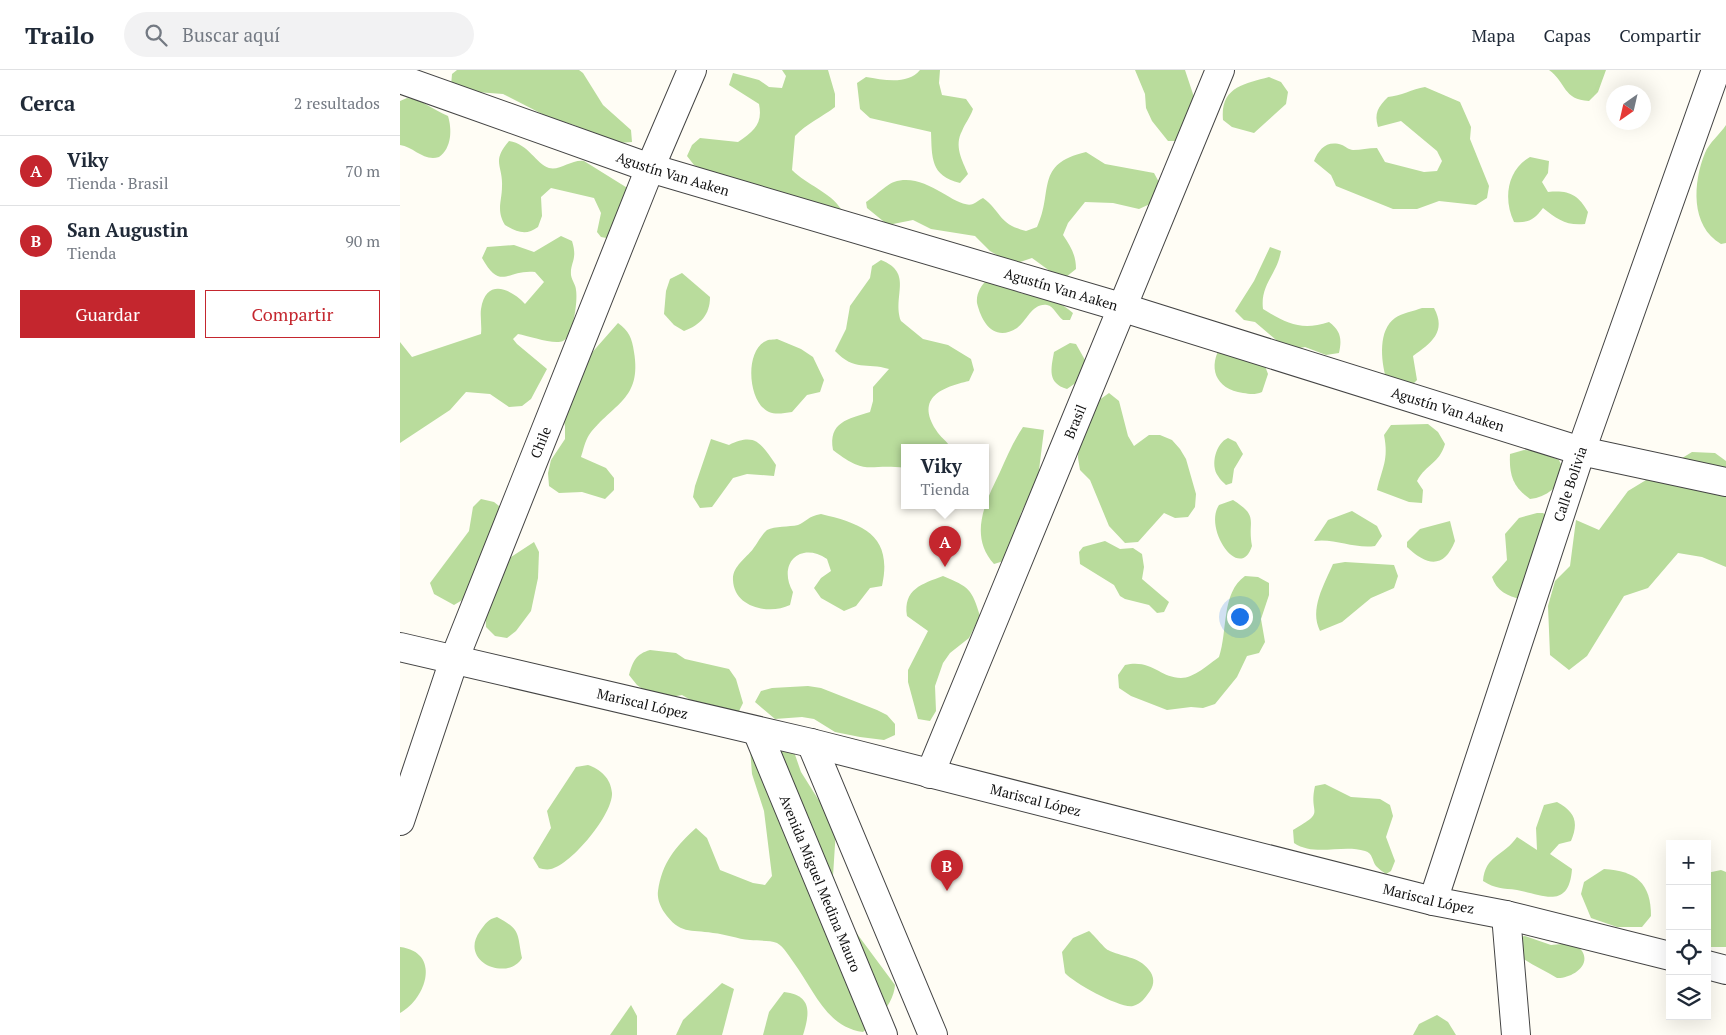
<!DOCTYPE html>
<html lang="es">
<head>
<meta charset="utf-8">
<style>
  body { margin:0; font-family:"PT Serif",serif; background:#f2f2f3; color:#1f2937 }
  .controls { position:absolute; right:15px; bottom:15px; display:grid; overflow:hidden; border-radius:0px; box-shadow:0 5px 20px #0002 }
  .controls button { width:45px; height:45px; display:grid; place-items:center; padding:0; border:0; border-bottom:1px solid #e0e1e3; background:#fff; color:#1f2937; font:25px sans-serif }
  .compass { position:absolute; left:1206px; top:15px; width:45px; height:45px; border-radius:50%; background:#fff; box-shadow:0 5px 20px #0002; rotate:214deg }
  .you { position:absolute; left:839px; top:546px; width:18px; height:18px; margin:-12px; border:4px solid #fff; border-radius:50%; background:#1a73e8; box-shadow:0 0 0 8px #1a73e833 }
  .badge { display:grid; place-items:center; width:32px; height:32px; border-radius:50%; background:#c4262e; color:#fff; font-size:16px; font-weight:700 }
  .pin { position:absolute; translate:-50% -41px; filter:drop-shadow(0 1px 2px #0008) }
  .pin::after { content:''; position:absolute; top:26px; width:18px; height:15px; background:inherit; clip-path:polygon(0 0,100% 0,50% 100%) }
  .popup { position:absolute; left:501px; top:374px; width:88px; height:65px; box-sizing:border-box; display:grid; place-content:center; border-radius:0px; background:#fff; filter:drop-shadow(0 1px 4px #0005); font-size:16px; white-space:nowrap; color:#747a83 }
  .popup b { font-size:19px; color:#1f2937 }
  .popup::after { content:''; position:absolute; left:50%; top:100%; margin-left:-10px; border:10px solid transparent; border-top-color:#fff }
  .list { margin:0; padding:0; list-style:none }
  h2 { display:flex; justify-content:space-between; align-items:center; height:65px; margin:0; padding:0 20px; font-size:21px }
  h2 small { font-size:16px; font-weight:400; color:#747a83 }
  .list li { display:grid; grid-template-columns:32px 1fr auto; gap:15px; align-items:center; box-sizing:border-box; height:70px; padding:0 20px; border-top:1px solid #e0e1e3 }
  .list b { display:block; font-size:19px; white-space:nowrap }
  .list p { margin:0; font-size:16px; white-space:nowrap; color:#747a83 }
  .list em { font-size:16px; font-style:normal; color:#747a83 }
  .actions { display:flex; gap:10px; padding:15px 20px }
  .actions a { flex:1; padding:11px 0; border:1px solid #c4262e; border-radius:0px; text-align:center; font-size:18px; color:#c4262e }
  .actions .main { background:#c4262e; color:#fff }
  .icon { flex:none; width:28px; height:28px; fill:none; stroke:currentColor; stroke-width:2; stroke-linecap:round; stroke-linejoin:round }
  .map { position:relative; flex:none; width:1326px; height:965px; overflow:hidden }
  header { display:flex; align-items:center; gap:30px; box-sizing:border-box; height:70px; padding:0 25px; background:#fff; border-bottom:1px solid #e0e1e3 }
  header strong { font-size:24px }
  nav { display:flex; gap:28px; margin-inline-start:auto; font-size:18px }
  .search { width:350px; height:45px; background:#f2f2f3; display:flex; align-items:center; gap:12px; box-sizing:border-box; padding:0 18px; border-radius:28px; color:#747a83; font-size:19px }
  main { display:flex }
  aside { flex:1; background:#fff }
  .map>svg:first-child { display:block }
  .forest { fill:#b9dc9c }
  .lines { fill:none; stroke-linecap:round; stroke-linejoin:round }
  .minor-casing { stroke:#444; stroke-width:30 }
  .minor { stroke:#fff; stroke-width:28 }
  .labels { text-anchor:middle; stroke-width:5; stroke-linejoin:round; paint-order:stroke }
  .street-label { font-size:14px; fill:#111; stroke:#fff }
</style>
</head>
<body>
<header>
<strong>Trailo</strong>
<div class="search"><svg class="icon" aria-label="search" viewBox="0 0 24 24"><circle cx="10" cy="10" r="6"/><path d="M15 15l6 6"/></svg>Buscar aquí</div>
<nav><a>Mapa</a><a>Capas</a><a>Compartir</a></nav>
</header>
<main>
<aside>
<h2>Cerca<small>2 resultados</small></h2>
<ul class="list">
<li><span class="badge">A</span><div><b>Viky</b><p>Tienda · Brasil</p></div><em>70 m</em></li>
<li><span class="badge">B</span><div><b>San Augustin</b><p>Tienda</p></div><em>90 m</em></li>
</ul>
<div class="actions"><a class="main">Guardar</a><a>Compartir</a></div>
</aside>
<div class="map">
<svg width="1326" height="965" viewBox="0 0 1326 965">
  <rect width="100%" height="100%" fill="#fffdf5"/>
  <!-- forest -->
  <g class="forest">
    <polygon points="57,0 179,0 183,3 203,35 231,60 232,72 219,73 195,65 174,55 148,47 103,24 63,21 51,16 52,4"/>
    <path d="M382,0H428L435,24V37C422,47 406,54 395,66L392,100C407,115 430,122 441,139L430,143L304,100L294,95L287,86L292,75L300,68L338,72C354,61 363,54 359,34L329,15L333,3L359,10L369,17L382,18L386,6Z"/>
    <path d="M520,0H540L539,13L542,25L566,29L573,39C570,48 565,53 562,61C554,76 562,90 568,104L560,113C530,106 532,87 531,62L470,48L460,39L457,13L466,7C484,10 508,15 520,0Z"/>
    <polygon points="735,0 785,0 799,42 781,71 768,71 752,51 746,38 745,24"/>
    <path d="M1149,0H1206L1198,22L1189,31C1163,30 1166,12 1149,0Z"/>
    <path d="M869,7L881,12L888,22L886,34L854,63L832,57L823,50C820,17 844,14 869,7Z"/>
    <path d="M1025,17L1060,32L1071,57L1070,69L1089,116L1087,128L1076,135L1039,131L1017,139H993L936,116L931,105L914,91C919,79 927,70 942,75C945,76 949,80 953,80C961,80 968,78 977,78L985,92L1024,102L1037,101L1042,91L1037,81L1001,51L978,57C974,43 978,37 988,27C1001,26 1012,19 1025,17Z"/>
    <path d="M7,28C22,29 33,40 48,46C52,59 52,78 39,87C24,92 14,77 0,75V31Z"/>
    <path d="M1326,55V173L1321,174C1290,156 1293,112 1305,83C1309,73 1320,64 1326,55Z"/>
    <path d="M109,71C129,74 136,94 149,98C160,101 172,89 184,91L229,119L212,169L201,167L197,162L201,143L194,128L151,118L141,127L142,146L138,157C126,166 117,162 105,155C96,140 102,132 102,116C103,95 91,92 109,71Z"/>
    <path d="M686,82L705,94L754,103L760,114L750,134L739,139L713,133L685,132L668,153L663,165C671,177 676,185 676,199L666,207L654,204L632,188L620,192L607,191L590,181L575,166L531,159L513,150L488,155L467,138L466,132C473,128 487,114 494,112C526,101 556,140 573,134C576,133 580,129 583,128C602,142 598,154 626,161L637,157C654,121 634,94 686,82Z"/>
    <path d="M1130,87L1149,91L1148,103L1142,112L1148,122C1168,120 1178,124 1188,142L1185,154C1166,156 1157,149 1143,138C1134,150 1128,153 1114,152C1103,129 1107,100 1130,87Z"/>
    <path d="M161,166L172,171C178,190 170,192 171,205C172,211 176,215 176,220C178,231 173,266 163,271C154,275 129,266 118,264L113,269L117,274L147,299L131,329L122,336L109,337L90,324L66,322L50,340L0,373V272L12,287L81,264C82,256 80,247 81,239C86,208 110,218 125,234L144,212L135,202C107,199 101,222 82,188L87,177L114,175L134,182Z"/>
    <path d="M870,177L881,181C877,205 860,214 863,239C887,254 902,261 929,252C941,261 942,269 939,283L926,285L905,277L894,279L882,275L855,252L844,250L835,241L854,211Z"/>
    <path d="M481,190C514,203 492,226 501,251L523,269L548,275L571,289L574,300L569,311C543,317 515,327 536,360C540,367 547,371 551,378H505V398C467,393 468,407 433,380C428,352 448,349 470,342L473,331V317L489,299C466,292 455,302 435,281L446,259L450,236L470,208L472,196Z"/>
    <path d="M282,203L310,227C310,245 300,255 284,261L274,255L264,244L266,221L270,209Z"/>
    <path d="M588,209L605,212C622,231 633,221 653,229C660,233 667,238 673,243L670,250H663C657,246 654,236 647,235C632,233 627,251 617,258C595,272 582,254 577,233C576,224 581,215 588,209Z"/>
    <path d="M1022,238H1034C1047,262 1031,273 1013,286L1017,310L1008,319L986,308C981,290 978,260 995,248C1002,243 1014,241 1022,238Z"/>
    <path d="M218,253C229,261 232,268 234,282C242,330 213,333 189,365C185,371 183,381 181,387L206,398L214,408V420L205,429L182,422L159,423L149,416L148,403L151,390L165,369V356L162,344L167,311Z"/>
    <path d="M377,269L401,279L413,287L424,310L420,322L407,325L392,342C384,343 376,345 369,342C348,333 344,281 366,271C368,269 374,270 377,269Z"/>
    <path d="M670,273L676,274L685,290L677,312L667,319C647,313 651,299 654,282Z"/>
    <path d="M822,274L862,288L868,304L862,322C855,325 850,324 843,323C815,319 807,297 822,274Z"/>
    <polygon points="709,323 719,331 728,366 734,376 749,365 760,365 772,370 780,379 786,389 796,424 795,437 788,447 775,448 764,443 738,472 725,473 709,456 690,410 680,400 678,388 679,361 688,338"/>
    <path d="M1028,354L1038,362L1045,374C1039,394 1027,393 1017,411L1023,420L1022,433L1009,432L977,420C982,398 989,390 984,365L991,355Z"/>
    <path d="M623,357L644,360L638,408L621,443L607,490L594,494C568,465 586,431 600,402C607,386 613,372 623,357Z"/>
    <path d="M828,368L836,372L843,384L834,399L832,413L826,415C824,413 820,410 818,406C810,395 816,373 828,368Z"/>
    <path d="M311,369L329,375C356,362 361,374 376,395L374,406L347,404L333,408L312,437L300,438L293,427L295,416Z"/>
    <path d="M1124,380L1136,381L1159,390L1164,401C1159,417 1147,427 1130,429C1113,417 1109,405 1110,384Z"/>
    <polygon points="1292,382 1315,383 1326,391 1326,497 1302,487 1278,483 1248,518 1224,526 1187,586 1169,600 1150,585 1148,536 1155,511 1170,496 1176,450 1199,460 1228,421"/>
    <polygon points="81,429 94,432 104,440 64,529 54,535 34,524 30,513 69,461 73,437"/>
    <path d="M833,430C860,447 847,450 852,476C840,513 803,459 819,435Z"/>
    <path d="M952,441L977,456L982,466L975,476C954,479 935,468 914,471L928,450Z"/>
    <path d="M1137,443H1143L1153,450L1121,529C1108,527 1096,520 1092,507L1107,490L1105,464L1119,448Z"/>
    <path d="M421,444C464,454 493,466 482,516L470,518L456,536L444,541L421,528L414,518L421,508L431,501L427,489C400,471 377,494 393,522L390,535C370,545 334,538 333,510C332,497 346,488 353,479C357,474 362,464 367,460C375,456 389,457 398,455C406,452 408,446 421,444Z"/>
    <path d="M1050,451L1055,471C1044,499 1027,496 1007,477V472L1020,459Z"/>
    <polygon points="705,471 720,479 733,478 742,484 744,497 742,509 769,532 764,542 757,543 749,535 725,529 720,526 714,515 680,494 679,482 683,477"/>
    <polygon points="134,472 139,482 138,508 131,541 116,561 107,568 95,566 86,557 85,532 105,491"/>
    <path d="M945,492L994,495L998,506L994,518L971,528L942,552L920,561C909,539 924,515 933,494Z"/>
    <path d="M543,506C569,517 572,519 580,546L569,568L550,583L543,593L535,616L536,641L530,651L518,649L508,612V600L528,561L507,546C503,519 522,514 543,506Z"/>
    <path d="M845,506L858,507L869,513V525L861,549L865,572L859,583L847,586L837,607L815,634L803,638L791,637L767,640L731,626L719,618L718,605L725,595C752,589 760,608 781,608C794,608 809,594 819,587C828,561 821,523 845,506Z"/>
    <path d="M250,580L276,583L285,589L329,599L336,609L343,633L338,643L315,644L282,625L271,627L247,622L237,615L229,605C233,591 236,584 250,580Z"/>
    <polygon points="408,616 421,618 477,640 487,645 495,654 495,665 484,670 460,667 435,662 414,649 402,647 375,649 355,632 361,621 372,618"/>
    <path d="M392,676L401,702L418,729L428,737L436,759L433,806L450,850L455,861L495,915C494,932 478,951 463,962C426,957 414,920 394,893C389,886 384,877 377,873C370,870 358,871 350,870C337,869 326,864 313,863C290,859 280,865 264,842C260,836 257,828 258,821C262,793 275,777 296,758L307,768L320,800L353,813L365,815L372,806L364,741L352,704L350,678Z"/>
    <path d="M188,695C200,699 211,708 212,723C213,744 172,794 151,799C147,800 142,799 139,798L133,788L151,758L147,741L176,697Z"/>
    <path d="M925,714L951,727L980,729L990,735L993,746L986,767L995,791L991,801L986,804C983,802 979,799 976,796C972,791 973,783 965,781C942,774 915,787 894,773L893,760C928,740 908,746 915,716Z"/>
    <path d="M1157,732C1175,742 1179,752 1171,771L1159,774L1150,784L1172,799C1169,840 1143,825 1117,820C1103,818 1095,819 1083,811C1085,785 1104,786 1117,767L1137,780L1136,758L1144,735Z"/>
    <path d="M1204,799C1236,801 1251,813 1251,846L1242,857H1217L1191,848L1181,824L1184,812Z"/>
    <polygon points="1321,800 1326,802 1326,877 1307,877 1307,803"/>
    <path d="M97,847C121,860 117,863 122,888C108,912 58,892 80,861C85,854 88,849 97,847Z"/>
    <path d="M689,861C694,865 705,879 708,880C721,887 739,886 749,900C754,906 755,914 750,921C745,928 741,934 733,936C721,939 674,913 665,903L662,882L673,868Z"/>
    <path d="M1125,866L1151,875L1173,873C1175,875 1180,878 1182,881C1192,897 1169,909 1157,908C1144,900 1129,894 1117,884L1119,867Z"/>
    <path d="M0,877C41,882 27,928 0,943Z"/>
    <polygon points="322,913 334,919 322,965 276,965 283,950"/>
    <path d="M384,922C412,925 410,943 403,965H363L369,942Z"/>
    <polygon points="231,935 237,946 237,965 210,965"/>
    <polygon points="1037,945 1048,952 1056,965 1013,965 1019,954"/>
  </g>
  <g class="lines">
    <!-- minor casing -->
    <g class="minor-casing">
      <g id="minor">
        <path id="s1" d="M0,9L250,98L724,238L1181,381L1326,412"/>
        <path id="s2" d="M0,577L411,673L1033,831L1106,845L1270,886"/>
        <path id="s3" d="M357,661L483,965"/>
        <polyline points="411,673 533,965"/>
        <path id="s4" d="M530,704L820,0"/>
        <path id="s5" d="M0,751L54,590L250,98L292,0"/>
        <path id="s6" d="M1033,831L1181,381L1316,0"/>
        <polyline points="1106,845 1116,965"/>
        <polyline points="1307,895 1326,900"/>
      </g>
    </g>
    <!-- minor -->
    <use href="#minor" class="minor"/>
  </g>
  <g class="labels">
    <!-- street labels -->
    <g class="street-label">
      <text dy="5" stroke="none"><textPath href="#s1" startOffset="289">Agustín Van Aaken</textPath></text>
      <text dy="5" stroke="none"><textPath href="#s1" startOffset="694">Agustín Van Aaken</textPath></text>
      <text dy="5" stroke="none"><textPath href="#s1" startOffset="1099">Agustín Van Aaken</textPath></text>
      <text dy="5" stroke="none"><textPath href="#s4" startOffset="381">Brasil</textPath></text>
      <text dy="5" stroke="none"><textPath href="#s5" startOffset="404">Chile</textPath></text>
      <text dy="5" stroke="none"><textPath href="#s6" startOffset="439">Calle Bolivia</textPath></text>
      <text dy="5" stroke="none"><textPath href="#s2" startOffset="249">Mariscal López</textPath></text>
      <text dy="5" stroke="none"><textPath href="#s2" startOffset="654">Mariscal López</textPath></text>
      <text dy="5" stroke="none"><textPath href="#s3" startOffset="165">Avenida Miguel Medina Mauro</textPath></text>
      <text dy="5" stroke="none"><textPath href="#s2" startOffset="1059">Mariscal López</textPath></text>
    </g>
  </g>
</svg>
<div class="controls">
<button>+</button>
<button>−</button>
<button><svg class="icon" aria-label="locate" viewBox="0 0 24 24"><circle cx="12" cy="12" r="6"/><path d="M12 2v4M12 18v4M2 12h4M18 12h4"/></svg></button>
<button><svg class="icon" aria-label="layers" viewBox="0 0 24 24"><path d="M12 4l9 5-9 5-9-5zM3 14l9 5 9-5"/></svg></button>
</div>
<svg class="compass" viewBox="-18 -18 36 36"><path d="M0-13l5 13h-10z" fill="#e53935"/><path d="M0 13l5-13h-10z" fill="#747a83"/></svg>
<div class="you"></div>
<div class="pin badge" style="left:545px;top:497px">A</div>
<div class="popup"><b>Viky</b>Tienda</div>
<div class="pin badge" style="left:547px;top:821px">B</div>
</div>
</main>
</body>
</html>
